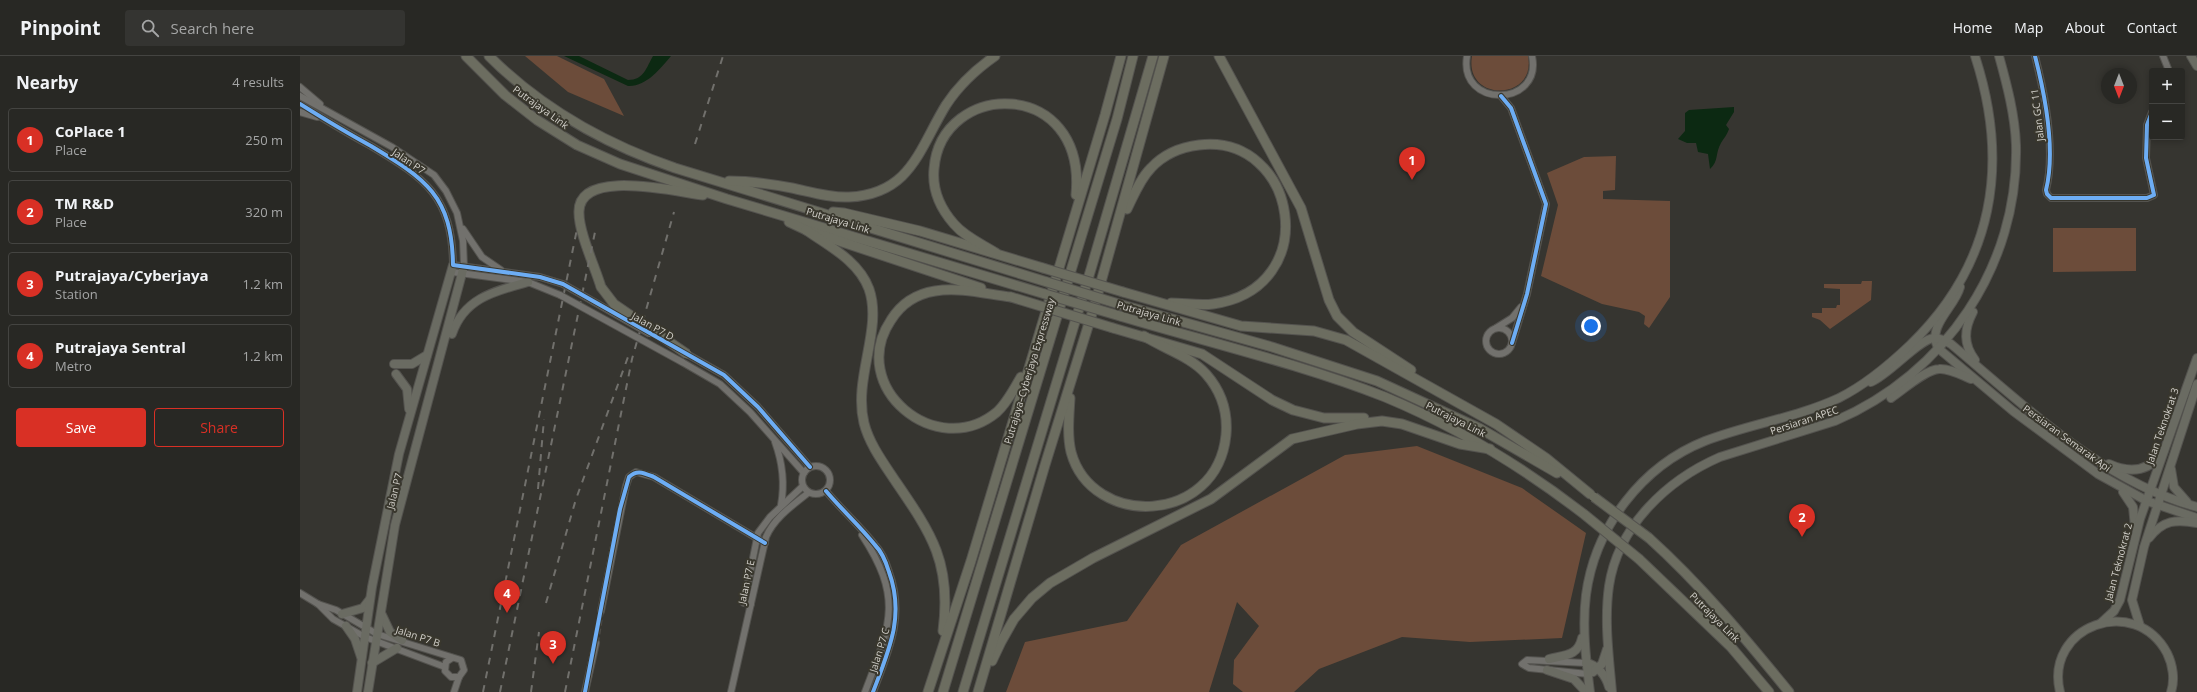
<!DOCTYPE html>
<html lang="en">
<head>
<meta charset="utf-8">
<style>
  body { margin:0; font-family:"Open Sans",sans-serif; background:#343431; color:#f1f3f6 }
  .controls { position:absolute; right:12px; top:12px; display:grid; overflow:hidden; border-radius:4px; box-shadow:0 2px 6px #0003 }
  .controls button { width:36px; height:36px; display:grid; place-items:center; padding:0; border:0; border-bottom:1px solid #444441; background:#282824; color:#f1f3f6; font:20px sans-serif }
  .compass { position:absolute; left:1801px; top:12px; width:36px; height:36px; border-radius:50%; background:#282824; box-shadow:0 2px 6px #0003; rotate:180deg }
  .you { position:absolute; left:1291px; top:270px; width:14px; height:14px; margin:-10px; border:3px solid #fff; border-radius:50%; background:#1a73e8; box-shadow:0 0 0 6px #1a73e833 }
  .badge { display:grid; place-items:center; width:26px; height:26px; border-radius:50%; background:#d93025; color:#fff; font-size:13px; font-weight:700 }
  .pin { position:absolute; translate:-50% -33px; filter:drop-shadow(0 1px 2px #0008) }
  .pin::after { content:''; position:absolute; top:21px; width:14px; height:12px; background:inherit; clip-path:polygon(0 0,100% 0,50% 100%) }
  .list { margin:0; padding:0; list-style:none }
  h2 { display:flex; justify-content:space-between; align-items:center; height:52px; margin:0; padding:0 16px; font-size:17px }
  h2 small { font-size:13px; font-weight:400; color:#a5a6a6 }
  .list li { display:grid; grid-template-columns:26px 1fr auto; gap:12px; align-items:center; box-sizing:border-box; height:64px; margin:0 8px 8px; padding:0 8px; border:1px solid #444441; border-radius:4px }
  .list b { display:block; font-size:15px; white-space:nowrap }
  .list p { margin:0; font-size:13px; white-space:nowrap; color:#a5a6a6 }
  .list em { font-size:13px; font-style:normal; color:#a5a6a6 }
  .actions { display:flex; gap:8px; padding:12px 16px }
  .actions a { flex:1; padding:9px 0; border:1px solid #d93025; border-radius:4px; text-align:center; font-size:14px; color:#d93025 }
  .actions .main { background:#d93025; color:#fff }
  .icon { flex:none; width:22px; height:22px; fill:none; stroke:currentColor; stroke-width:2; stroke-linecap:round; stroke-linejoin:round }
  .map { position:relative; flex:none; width:1897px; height:636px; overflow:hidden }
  header { display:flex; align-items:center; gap:24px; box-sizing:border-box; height:56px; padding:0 20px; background:#282824; border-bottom:1px solid #444441 }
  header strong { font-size:19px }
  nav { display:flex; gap:22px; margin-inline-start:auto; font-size:14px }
  .search { width:280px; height:36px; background:#343431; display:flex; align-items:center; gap:10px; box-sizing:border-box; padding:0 14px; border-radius:4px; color:#a5a6a6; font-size:15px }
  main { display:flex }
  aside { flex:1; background:#282824 }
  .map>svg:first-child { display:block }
  .green { fill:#6c4c3a }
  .water { fill:#0c2912 }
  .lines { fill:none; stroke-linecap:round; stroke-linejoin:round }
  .minor-tunnel { stroke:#4e4c47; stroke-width:6; stroke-dasharray:6 3; stroke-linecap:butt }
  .minor-casing { stroke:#54534f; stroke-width:8 }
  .major-casing { stroke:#54534f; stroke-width:10 }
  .highway-casing { stroke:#54534f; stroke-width:11 }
  .minor { stroke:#72716d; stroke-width:6 }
  .major { stroke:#6a6b62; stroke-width:8 }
  .highway { stroke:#6c6d60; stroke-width:9 }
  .rail { stroke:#71706c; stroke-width:2; stroke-dasharray:7 7; stroke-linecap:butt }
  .minor-bridge-casing { stroke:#54534f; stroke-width:8; stroke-linecap:butt }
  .highway-bridge-casing { stroke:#54534f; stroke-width:11; stroke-linecap:butt }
  .minor-bridge { stroke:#72716d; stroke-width:6 }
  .highway-bridge { stroke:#6c6d60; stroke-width:9 }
  .cycleway-casing { stroke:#39372d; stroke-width:6 }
  .cycleway { stroke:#6dadf4; stroke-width:4 }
  .labels { text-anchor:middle; stroke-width:4; stroke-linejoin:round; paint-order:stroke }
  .street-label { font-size:10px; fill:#d3d1cb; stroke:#39372d }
</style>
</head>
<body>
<header>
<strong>Pinpoint</strong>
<div class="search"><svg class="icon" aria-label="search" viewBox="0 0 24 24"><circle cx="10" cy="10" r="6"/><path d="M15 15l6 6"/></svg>Search here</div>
<nav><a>Home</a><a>Map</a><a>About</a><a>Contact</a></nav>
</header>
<main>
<aside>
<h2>Nearby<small>4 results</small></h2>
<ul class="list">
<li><span class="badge">1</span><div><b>CoPlace 1</b><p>Place</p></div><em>250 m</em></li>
<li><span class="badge">2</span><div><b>TM R&amp;D</b><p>Place</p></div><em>320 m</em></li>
<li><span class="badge">3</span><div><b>Putrajaya/Cyberjaya</b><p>Station</p></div><em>1.2 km</em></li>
<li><span class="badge">4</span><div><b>Putrajaya Sentral</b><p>Metro</p></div><em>1.2 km</em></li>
</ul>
<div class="actions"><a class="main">Save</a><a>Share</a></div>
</aside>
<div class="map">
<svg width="1897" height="636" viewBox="0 0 1897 636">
  <rect width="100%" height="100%" fill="#363530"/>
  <!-- green -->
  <g class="green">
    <polygon points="225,0 257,0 304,23 324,60 268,36"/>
    <path d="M1172,0H1228C1237,45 1164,47 1172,0Z"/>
    <polygon points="1316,100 1315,134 1303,135 1303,143 1370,145 1370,241 1349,272 1344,268 1345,260 1339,256 1302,248 1241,220 1258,149 1247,117 1284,101"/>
    <polygon points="1753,172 1836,172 1836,215 1753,216"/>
    <polygon points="1562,225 1572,225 1571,244 1530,273 1520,264 1512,261 1512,257 1522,257 1522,252 1536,252 1537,249 1540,249 1540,233 1524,232 1524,228 1561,228"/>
    <polygon points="1117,390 1222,432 1286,477 1262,582 1170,586 1102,581 1019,613 994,636 943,636 933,628 934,604 959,570 937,546 909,636 706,636 725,586 827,565 881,489 1045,399"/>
  </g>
  <!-- water -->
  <g class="water">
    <path d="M264,0H279L328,24C344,24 346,12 353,0H371C360,13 346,31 328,30Z"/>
    <path d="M1434,51V56L1426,69L1429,73C1427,79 1424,82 1421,87C1415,97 1419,105 1410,113L1408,98L1398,96L1396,87H1387L1378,83L1385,75V57L1389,54Z"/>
  </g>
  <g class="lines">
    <!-- minor-tunnel -->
    <polyline class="minor-tunnel" points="296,587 301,555"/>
    <!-- minor casing -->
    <g class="minor-casing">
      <g id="minor">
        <path d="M1167,0C1158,53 1243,51 1232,0"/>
        <path d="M1735,0C1745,39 1756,94 1746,134L1747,138L1751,142H1847L1854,139L1846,102L1847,69L1852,56"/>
        <polyline points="1863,0 1869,15"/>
        <polyline points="0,31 20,48"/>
        <polyline points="0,40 92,91 134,119 146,135 157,157 163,185 164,210"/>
        <polyline points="1201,40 1211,52 1246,148 1227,238 1212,287"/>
        <path d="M0,48C24,63 47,77 71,90C126,123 152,140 153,209L240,221L263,228"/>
        <polyline points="0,56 17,61"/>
        <polyline points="163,173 182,201 201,214"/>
        <polyline points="152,216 228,226 260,239"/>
        <circle cx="1199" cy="285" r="13"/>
        <polyline points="1196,272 1212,262 1221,251"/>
        <polyline points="387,298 424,319 458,351 510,411"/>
        <polyline points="382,306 420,328 450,356 504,417"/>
        <path d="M475,386C483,408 485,427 481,449"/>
        <circle cx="516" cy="424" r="14"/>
        <path d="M526,435C542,454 560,470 575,489C582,496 586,506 589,516C605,560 589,594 573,636"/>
        <path d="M562,479C604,543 590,570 565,636"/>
        <polyline points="0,537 18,548 33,563 65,581 145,611"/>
        <polyline points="18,548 36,554 77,578 161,604 164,614 159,621 154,636"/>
        <polyline points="451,548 444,547 458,477 470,461 503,430"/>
        <polyline points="301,555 326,430 329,421 336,416 354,421 465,487"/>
        <polyline points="152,602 146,606 145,615 151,621 159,621"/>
        <polyline points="1286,607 1227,604 1222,608 1229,612 1288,618"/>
        <polyline points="285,636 296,587"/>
        <path d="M431,636L466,481C474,462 493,449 508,437"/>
      </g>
    </g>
    <!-- major casing -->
    <g class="major-casing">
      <g id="major">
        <polyline points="1891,0 1897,10"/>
        <path d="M1660,231C1655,251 1625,271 1639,293L1713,355L1798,418L1847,445L1897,462"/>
        <path d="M1673,256C1664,273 1663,288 1675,304"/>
        <path d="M152,278C164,242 195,235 228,226"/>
        <polyline points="94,308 112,308 127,299"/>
        <polyline points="96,318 107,333 109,353"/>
        <path d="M1571,326C1590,318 1619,283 1634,282C1641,282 1646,285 1651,288C1725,350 1803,426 1897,451"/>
        <path d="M1591,342C1603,334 1625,314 1639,313C1649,312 1661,319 1671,323"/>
        <path d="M1809,408C1829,417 1847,416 1861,399"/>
        <polyline points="1871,413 1874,431 1887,446"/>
        <polyline points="1823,436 1833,451 1835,471"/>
        <path d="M1849,482C1863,464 1876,463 1897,467"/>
        <polyline points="81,557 90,576 102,584"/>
        <polyline points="42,558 63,552 70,543"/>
        <polyline points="1801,567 1814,555 1820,544 1840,463 1897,302"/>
        <polyline points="46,570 55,583 61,601"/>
        <polyline points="1840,570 1832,544 1844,491 1897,328"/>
        <path d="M1249,603C1265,599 1278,600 1282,582"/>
        <polyline points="72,607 97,592"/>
        <path d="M1286,607C1298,609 1306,620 1309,631"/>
        <polyline points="1247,614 1274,623 1286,636"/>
        <polyline points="1293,616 1302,608 1307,593"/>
        <polyline points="57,636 72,531 99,398 153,209"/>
        <polyline points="68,636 95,469 164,210"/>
        <path d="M1290,636C1286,604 1282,571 1286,539C1295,471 1342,410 1405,385C1449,368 1496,362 1539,342C1565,329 1589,309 1610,289C1694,208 1710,108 1675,0"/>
        <path d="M1312,636C1309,601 1304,565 1309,530C1318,470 1367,424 1420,401L1535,365C1645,318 1719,210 1716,89C1715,59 1707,29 1699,0"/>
        <path d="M1760,636C1744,570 1835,537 1867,597C1873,609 1875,624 1871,636"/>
      </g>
    </g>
    <!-- highway casing -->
    <g class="highway-casing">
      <g id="highway">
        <polyline points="166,0 205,39 237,64 277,89 320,108 427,143 745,238"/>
        <path d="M189,0C242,53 305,88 375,112L747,226"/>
        <polyline points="919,0 1001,152 1029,244 1037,260 1053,276 1111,314"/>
        <path d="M429,125C451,125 471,128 492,132C511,136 530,142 549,141C611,138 619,93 646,49C659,29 675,14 695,0"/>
        <path d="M827,153C834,139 840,123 851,112C864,98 882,91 899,89C997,77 1025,232 913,248C900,250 885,247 871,247"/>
        <polyline points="533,156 544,157 620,175 743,212"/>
        <polyline points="489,166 506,174 681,232"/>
        <path d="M506,174C529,190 559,205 569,233C583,273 553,322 564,367C569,387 582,405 594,423C631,477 652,506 643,575"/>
        <path d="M696,197C682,188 665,181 654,168C640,152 632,134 634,113C641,23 787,21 776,139"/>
        <path d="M301,231C295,211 279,177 279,157C277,111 377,136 403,139"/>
        <polyline points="823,236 941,270 1014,275 1046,284 1196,368 1246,402 1290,438"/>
        <path d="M711,241C686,238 660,231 635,235C616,238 601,248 591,264C546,331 637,406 697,356C707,347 714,333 721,321"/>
        <polyline points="822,249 972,291 1077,325 1179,372 1257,417"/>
        <path d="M820,260C907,286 1001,308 1085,341C1157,371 1223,411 1285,459"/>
        <polyline points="813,272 902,298 972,344 993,354 1024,362 1064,362"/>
        <path d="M770,342C769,360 767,379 771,396C792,473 917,469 926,379C928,356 921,335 906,318C890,300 864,293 844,280"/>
        <path d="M1349,482C1401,529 1445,582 1489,636"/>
        <polyline points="1339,503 1431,591 1469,636"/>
        <polyline points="692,605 701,586 714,563 732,542 750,527 793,502 911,443 992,383 1057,368 1082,365 1102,368 1160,388 1190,393"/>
        <polyline points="628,636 671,505 805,59 821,0"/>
        <polyline points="643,636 817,63 833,0"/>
        <polyline points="663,636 791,213 853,0"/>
        <polyline points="678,636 745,409 794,251 864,0"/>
      </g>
    </g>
    <!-- minor -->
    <use href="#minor" class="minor"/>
    <!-- major -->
    <use href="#major" class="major"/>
    <!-- highway -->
    <use href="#highway" class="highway"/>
    <!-- rail -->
    <g class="rail">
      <polyline points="395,88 423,0"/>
      <polyline points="238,433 244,363"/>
      <polyline points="246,547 276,443 328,301"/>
      <polyline points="183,636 277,173"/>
      <polyline points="200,636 295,176"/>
      <polyline points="231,636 239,576"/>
      <polyline points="265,636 332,303 374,156"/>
    </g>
    <!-- minor-bridge casing -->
    <g class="minor-bridge-casing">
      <g id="minor-bridge">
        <polyline points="263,228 350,278"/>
        <polyline points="260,239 382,306"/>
      </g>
    </g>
    <!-- highway-bridge casing -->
    <g class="highway-bridge-casing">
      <g id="highway-bridge">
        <polyline points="743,212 823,236"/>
        <polyline points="747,226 822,249"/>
        <polyline points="301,231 314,248 387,298"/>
        <polyline points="745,238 820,260"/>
        <polyline points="711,241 813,272"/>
        <polyline points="1294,441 1349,482"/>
        <polyline points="1285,459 1339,503"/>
      </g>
    </g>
    <!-- minor-bridge -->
    <use href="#minor-bridge" class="minor-bridge"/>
    <!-- highway-bridge -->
    <use href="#highway-bridge" class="highway-bridge"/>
    <!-- cycleway casing -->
    <g class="cycleway-casing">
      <g id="cycleway">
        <path d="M1735,0C1745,39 1756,94 1746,134L1747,138L1751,142H1847L1854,139L1846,102L1847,69L1852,56"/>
        <polyline points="1201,40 1211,52 1246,148 1227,238 1212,287"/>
        <path d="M0,48C24,63 47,77 71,90C126,123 152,140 153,209L240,221L263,228L424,319L458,351L510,411"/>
        <path d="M526,435C542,454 560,470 575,489C582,496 586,506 589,516C605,560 589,594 573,636"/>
        <path d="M285,636L320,453L329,421C337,413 344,417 354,421L465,487"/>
      </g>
    </g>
    <!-- cycleway -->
    <use href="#cycleway" class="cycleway"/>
  </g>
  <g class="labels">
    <!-- street labels -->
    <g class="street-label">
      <text transform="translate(241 51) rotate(36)" y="4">Putrajaya Link</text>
      <text transform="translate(1737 59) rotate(-97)" y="4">Jalan GC 11</text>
      <text transform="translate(109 105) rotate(34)" y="4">Jalan P7</text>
      <text transform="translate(538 164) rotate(17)" y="4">Putrajaya Link</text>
      <text transform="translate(849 257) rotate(16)" y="4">Putrajaya Link</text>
      <text transform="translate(353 270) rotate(29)" y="4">Jalan P7 D</text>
      <text transform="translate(729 315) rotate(-73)" y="4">Putrajaya–Cyberjaya Expressway</text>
      <text transform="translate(1156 363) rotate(27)" y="4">Putrajaya Link</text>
      <text transform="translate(1504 364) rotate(-18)" y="4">Persiaran APEC</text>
      <text transform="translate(1862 370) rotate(-71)" y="4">Jalan Teknokrat 3</text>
      <text transform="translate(1767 382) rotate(36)" y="4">Persiaran Semarak Api</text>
      <text transform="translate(94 435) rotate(-76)" y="4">Jalan P7</text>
      <text transform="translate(1818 506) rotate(-75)" y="4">Jalan Teknokrat 2</text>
      <text transform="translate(446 526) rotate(-78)" y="4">Jalan P7 E</text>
      <text transform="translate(1415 561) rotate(45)" y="4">Putrajaya Link</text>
      <text transform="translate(118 580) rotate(18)" y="4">Jalan P7 B</text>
      <text transform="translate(579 594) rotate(-73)" y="4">Jalan P7 C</text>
    </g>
  </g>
</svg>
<div class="controls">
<button>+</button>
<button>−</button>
</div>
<svg class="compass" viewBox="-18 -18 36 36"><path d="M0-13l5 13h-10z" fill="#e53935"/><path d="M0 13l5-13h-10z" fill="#a5a6a6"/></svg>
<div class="you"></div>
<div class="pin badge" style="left:1112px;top:124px">1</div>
<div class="pin badge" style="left:1502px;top:481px">2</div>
<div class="pin badge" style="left:253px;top:608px">3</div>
<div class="pin badge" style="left:207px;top:557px">4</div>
</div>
</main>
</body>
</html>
